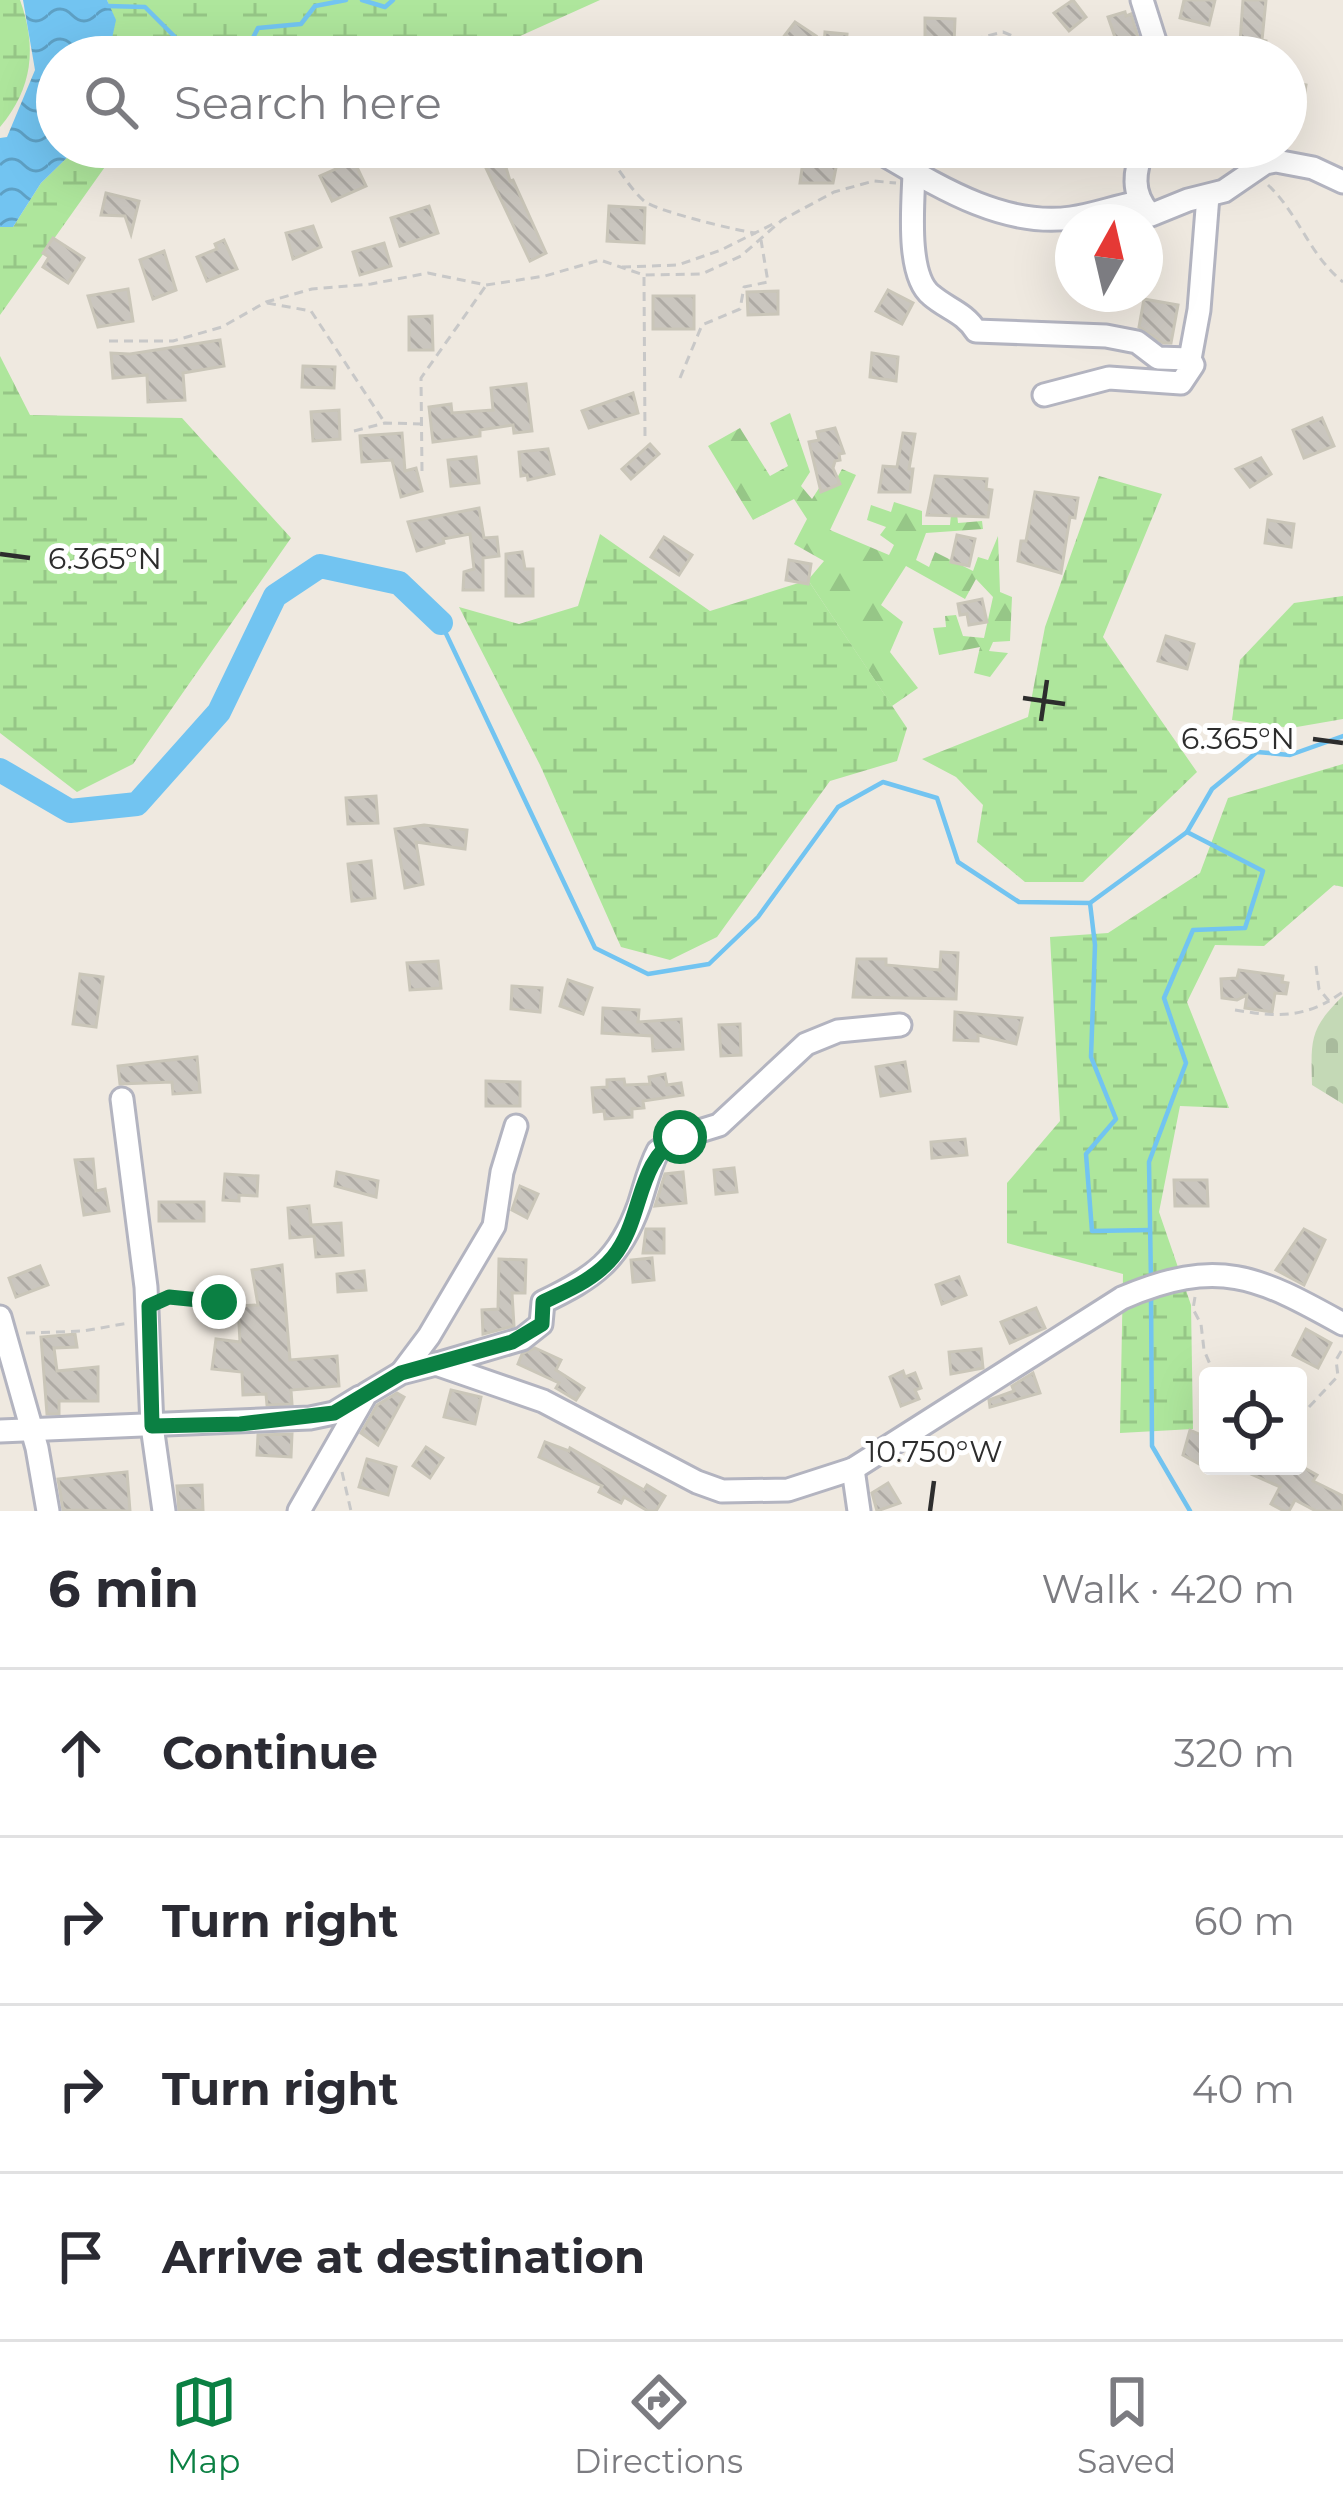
<!DOCTYPE html>
<html lang="en">
<head>
<meta charset="utf-8">
<style>
  body { margin:0; font-family:Montserrat,sans-serif; background:#f7f7f7; color:#2b2b33 }
  .controls { position:absolute; right:36px; bottom:36px; display:grid; overflow:hidden; border-radius:12px; box-shadow:0 12px 48px #0002 }
  .controls button { width:108px; height:108px; display:grid; place-items:center; padding:0; border:0; border-bottom:3px solid #e1e1e2; background:#fff; color:#2b2b33; font:60px sans-serif }
  .compass { position:absolute; left:1055px; top:204px; width:108px; height:108px; border-radius:50%; background:#fff; box-shadow:0 12px 48px #0002; rotate:8deg }
  .stop { position:absolute; width:36px; height:36px; margin:-27px; border:9px solid #0b8043; border-radius:50%; background:#fff }
  .stop.end { background:#0b8043; border-color:#fff; box-shadow:0 3px 12px #0008 }
  .list { margin:0; padding:0; list-style:none }
  h2 { display:flex; justify-content:space-between; align-items:center; height:156px; margin:0; padding:0 48px; font-size:51px }
  h2 small { font-size:39px; font-weight:400; color:#7c7c81 }
  .list li { display:grid; grid-template-columns:78px 1fr auto; gap:36px; align-items:center; box-sizing:border-box; height:168px; padding:0 48px; border-top:3px solid #e1e1e2 }
  .list b { display:block; font-size:45px; white-space:nowrap }
  .list em { font-size:39px; font-style:normal; color:#7c7c81 }
  .icon { flex:none; width:66px; height:66px; fill:none; stroke:currentColor; stroke-width:2; stroke-linecap:round; stroke-linejoin:round }
  .map { position:relative; flex:none; width:1343px; height:1511px; overflow:hidden }
  .search { position:absolute; background:#fff; box-shadow:0 12px 48px #0002; left:36px; right:36px; top:36px; height:132px; display:flex; align-items:center; gap:30px; box-sizing:border-box; padding:0 42px; border-radius:66px; color:#7c7c81; font-size:45px }
  .sheet { height:828px; background:#fff }
  nav { display:flex; justify-content:space-around; align-items:center; box-sizing:border-box; height:168px; border-top:3px solid #e1e1e2; background:#fff; font-size:33px; color:#7c7c81 }
  nav a { display:grid; justify-items:center; gap:6px }
  nav .on { color:#0b8043 }
  .map>svg:first-child { display:block }
  .forest { fill:url(#forest-firs) }
  .wetland { fill:url(#wetland-marsh) }
  .cemetery { fill:url(#cemetery-stones) }
  .water { fill:url(#water-waves) }
  .lines { fill:none; stroke-linecap:round; stroke-linejoin:round }
  .stream { stroke:#72c4f1; stroke-width:4.5 }
  .river { stroke:#72c4f1; stroke-width:24 }
  .building { fill:url(#building-back-hatch); stroke:#cac6b9; stroke-width:3 }
  .minor-casing { stroke:#b3b4c0; stroke-width:27 }
  .path { stroke:#c8c8c8; stroke-width:3; stroke-dasharray:9 6; stroke-linecap:butt }
  .minor { stroke:#fff; stroke-width:21 }
  .route { stroke:#0b8043; stroke-width:15 }
  .ticks { fill:none; stroke:#2d2d2d; stroke-width:4.5 }
  .ticks-label { font-size:30px; text-anchor:middle; fill:#2d2d2d; stroke:#fff; stroke-width:10; stroke-linejoin:round; paint-order:stroke }
</style>
</head>
<body>
<div class="map">
<svg width="1343" height="1511" viewBox="0 0 1343 1511">
  <defs>
    <pattern id="forest-firs" width="22" height="20" patternUnits="userSpaceOnUse" patternTransform="scale(3)"><rect width="22" height="20" fill="#aee69c"/><path d="M5 1l3.5 6h-7zM16 11l3.5 6h-7z" fill="#96c687"/></pattern>
    <pattern id="wetland-marsh" width="20" height="14" patternUnits="userSpaceOnUse" patternTransform="scale(3)"><rect width="20" height="14" fill="#aee69c"/><path d="M1 5h8M5 5V1M11 12h8M15 12V8" fill="none" stroke="#96c687"/></pattern>
    <pattern id="cemetery-stones" width="16" height="16" patternUnits="userSpaceOnUse" patternTransform="scale(3)"><rect width="16" height="16" fill="#c4d9b6"/><path d="M2 7V4a2 2 0 0 1 4 0v3zM10 15v-3a2 2 0 0 1 4 0v3z" fill="#a9bb9d"/></pattern>
    <pattern id="water-waves" width="16" height="10" patternUnits="userSpaceOnUse" patternTransform="scale(3)"><rect width="16" height="10" fill="#72c4f1"/><path d="M0 5q4-4 8 0t8 0" fill="none" stroke="#5ea0c4"/></pattern>
    <pattern id="building-back-hatch" width="6" height="6" patternUnits="userSpaceOnUse" patternTransform="scale(3)"><rect width="6" height="6" fill="#cac6bf"/><path d="M-1 5l2 2M0 0l6 6M5-1l2 2" fill="none" stroke="#aeaaa4"/></pattern>
  </defs>
  <rect width="100%" height="100%" fill="#efe9e0"/>
  <!-- forest -->
  <polygon class="forest" points="790,413 810,472 801,486 812,499 821,485 831,489 842,469 856,475 830,530 889,555 894,545 880,535 886,527 867,520 871,505 891,512 894,502 922,511 922,525 950,525 952,504 956,504 958,523 982,521 983,529 926,533 916,560 929,567 935,552 973,571 978,557 988,560 998,536 1000,592 1012,597 1010,641 993,642 989,651 1008,653 990,677 974,673 980,647 939,655 933,628 946,627 945,616 956,615 963,636 984,638 993,597 976,579 965,599 906,566 881,605 903,622 890,652 918,688 892,706 808,580 824,561 794,544 807,519 794,499 753,520 708,446 740,428 770,476 788,466 770,423"/>
  <!-- wetland -->
  <g class="wetland">
    <path d="M0,0H20C37,47 33,88 0,127Z"/>
    <polygon points="107,0 600,0 474,57 108,57 115,20"/>
    <polygon points="78,147 276,147 264,153 107,164 0,315 0,227 13,227 41,183"/>
    <polygon points="0,356 30,415 182,418 291,538 133,764 77,792 0,733"/>
    <polygon points="1099,476 1162,494 1103,637 1197,772 1083,882 1025,882 977,842 983,805 956,777 922,759 1028,717 1045,627"/>
    <polygon points="600,534 710,611 808,580 907,728 897,761 830,781 717,937 670,960 621,947 540,765 459,607 519,624 578,606"/>
    <polygon points="1343,596 1343,719 1291,728 1232,720 1240,660 1294,603"/>
    <polygon points="1343,764 1343,887 1334,885 1264,946 1215,945 1187,1002 1229,1108 1180,1106 1159,1212 1191,1305 1193,1429 1120,1433 1123,1274 1007,1243 1007,1183 1060,1121 1050,937 1108,933 1200,873 1228,798"/>
  </g>
  <!-- cemetery -->
  <path class="cemetery" d="M1343,996V1104L1312,1085C1311,1040 1309,1029 1343,996Z"/>
  <!-- water -->
  <polygon class="water" points="23,0 107,0 116,20 108,57 57,57 57,147 78,147 41,183 13,227 0,227 0,138 7,137 35,70"/>
  <g class="lines">
    <!-- stream -->
    <g class="stream">
      <polyline points="362,0 385,7 393,0"/>
      <polyline points="107,6 145,7 195,57"/>
      <polyline points="243,57 258,28 301,24 315,6 346,0"/>
      <polyline points="441,623 595,948 648,974 709,964 758,917 838,807 883,782 937,798 958,862 1019,902 1090,903 1187,832 1212,789 1257,752 1290,755 1343,736"/>
      <polyline points="1090,903 1095,945 1091,1057 1116,1119 1086,1154 1092,1231 1150,1230"/>
      <polyline points="1151,1281 1149,1162 1186,1063 1164,998 1193,930 1245,928 1263,871 1187,832"/>
      <polyline points="1151,1293 1152,1446 1190,1511"/>
    </g>
    <!-- river -->
    <polyline class="river" points="0,770 70,811 137,804 219,712 275,596 320,566 399,583 441,623"/>
  </g>
  <!-- building -->
  <g class="building">
    <polygon points="1073,0 1086,17 1069,31 1054,13"/>
    <polygon points="1184,0 1215,0 1209,25 1180,18"/>
    <polygon points="1243,0 1266,0 1262,40 1266,41 1264,57 1239,57"/>
    <polygon points="1125,12 1126,16 1131,14 1144,57 1126,57 1117,43 1108,17"/>
    <polygon points="925,18 955,19 954,44 925,43"/>
    <polygon points="795,22 816,36 802,57 778,44"/>
    <polygon points="825,32 847,34 845,57 823,56"/>
    <polygon points="1287,81 1306,85 1302,110 1286,106"/>
    <polygon points="476,147 500,147 510,181 513,180 546,253 530,261"/>
    <polygon points="737,147 776,147 774,166 735,160"/>
    <polygon points="805,147 840,147 833,183 800,183"/>
    <polygon points="354,161 366,186 332,201 320,176"/>
    <polygon points="106,193 139,201 131,234 125,216 101,215"/>
    <polygon points="429,206 438,233 400,246 391,218"/>
    <polygon points="609,206 645,208 644,243 607,241"/>
    <polygon points="313,226 321,247 293,259 286,233"/>
    <polygon points="53,238 84,258 68,283 43,267 49,257 43,253"/>
    <polygon points="224,240 237,269 207,281 197,257 217,249 215,244"/>
    <polygon points="384,243 391,266 360,275 353,252"/>
    <polygon points="164,251 176,290 153,299 140,260"/>
    <polygon points="128,289 133,321 98,327 88,296"/>
    <polygon points="888,290 913,303 902,324 876,311"/>
    <polygon points="778,291 778,314 748,315 747,292"/>
    <rect x="653" y="296" width="41" height="33"/>
    <polygon points="1144,299 1178,305 1171,343 1163,343 1139,327"/>
    <polygon points="432,316 433,350 409,350 409,317"/>
    <polygon points="220,340 224,366 183,373 185,400 148,402 147,375 113,378 111,353 130,354"/>
    <polygon points="872,353 898,357 896,381 870,377"/>
    <polygon points="303,366 335,367 334,388 302,387"/>
    <polygon points="526,384 532,431 514,433 513,425 480,430 480,436 433,442 429,407 451,404 452,413 493,410 491,388"/>
    <polygon points="633,393 638,413 589,428 582,411"/>
    <polygon points="339,410 340,439 313,441 311,412"/>
    <polygon points="1322,418 1334,446 1304,458 1293,430"/>
    <polygon points="835,428 844,453 839,454 840,460 835,461 833,468 840,484 821,492 809,442 819,440 817,432"/>
    <polygon points="402,433 405,471 416,468 422,491 401,497 392,460 362,462 360,436"/>
    <polygon points="903,433 915,434 909,469 913,469 910,492 879,492 883,466 897,467"/>
    <polygon points="650,444 659,454 631,479 622,469"/>
    <polygon points="548,449 554,474 528,480 527,475 521,476 519,452"/>
    <polygon points="476,457 479,483 451,486 448,460"/>
    <polygon points="1261,458 1271,474 1250,487 1236,469"/>
    <polygon points="935,476 987,479 986,489 992,490 988,517 927,515"/>
    <polygon points="1035,492 1078,498 1075,518 1070,517 1061,573 1018,561 1021,541 1026,541"/>
    <polygon points="479,508 484,538 497,537 499,556 483,558 483,590 463,590 464,572 474,569 470,534 443,539 444,543 417,551 408,522"/>
    <polygon points="1268,520 1294,524 1291,547 1265,543"/>
    <polygon points="957,535 975,539 969,566 951,562"/>
    <polygon points="664,537 692,555 679,575 651,557"/>
    <polygon points="522,552 525,569 533,569 533,596 506,596 506,554"/>
    <polygon points="789,560 811,564 808,584 786,580"/>
    <polygon points="982,599 987,622 969,625 967,614 960,615 958,604"/>
    <polygon points="1166,636 1194,644 1187,669 1158,661"/>
    <polygon points="376,796 378,823 348,824 346,798"/>
    <polygon points="424,825 467,830 465,849 416,842 423,884 405,888 395,829"/>
    <polygon points="371,861 375,898 352,901 348,864"/>
    <polygon points="941,952 958,953 956,999 853,997 857,959 886,959 886,965 940,970"/>
    <polygon points="438,961 441,988 410,990 407,963"/>
    <polygon points="1239,970 1283,976 1282,982 1288,983 1286,994 1275,993 1272,1012 1245,1008 1247,995 1237,1000 1222,998 1221,979 1237,978"/>
    <polygon points="80,974 103,977 96,1027 73,1024"/>
    <polygon points="568,980 592,988 583,1014 560,1006"/>
    <polygon points="512,986 542,988 540,1012 511,1009"/>
    <polygon points="603,1008 639,1010 638,1022 681,1019 683,1049 653,1051 652,1036 602,1033"/>
    <polygon points="955,1012 1022,1018 1016,1044 978,1035 978,1041 954,1040"/>
    <polygon points="740,1024 741,1055 721,1056 719,1025"/>
    <polygon points="197,1057 200,1092 173,1094 172,1082 120,1084 118,1066"/>
    <polygon points="905,1062 910,1091 881,1096 876,1067"/>
    <polygon points="665,1074 667,1085 681,1083 683,1095 643,1101 644,1108 632,1109 632,1117 605,1119 604,1111 594,1112 592,1088 607,1087 607,1080 624,1079 625,1085 650,1084 649,1077"/>
    <polygon points="486,1081 520,1082 520,1106 486,1106"/>
    <polygon points="965,1139 967,1155 932,1158 931,1142"/>
    <polygon points="93,1159 96,1191 105,1189 109,1211 84,1215 75,1160"/>
    <polygon points="734,1168 737,1192 716,1194 714,1170"/>
    <polygon points="337,1172 378,1181 376,1197 335,1186"/>
    <polygon points="683,1172 686,1203 655,1206 665,1174"/>
    <polygon points="225,1174 258,1176 257,1196 239,1195 239,1201 223,1200"/>
    <polygon points="1174,1180 1207,1180 1208,1206 1175,1206"/>
    <polygon points="520,1186 538,1194 527,1218 512,1210"/>
    <rect x="159" y="1202" width="45" height="19"/>
    <polygon points="309,1206 311,1225 341,1223 343,1255 316,1257 314,1236 290,1238 288,1208"/>
    <polygon points="646,1229 664,1229 664,1253 643,1253"/>
    <polygon points="1304,1229 1325,1240 1304,1285 1276,1270"/>
    <polygon points="652,1258 654,1280 633,1282 631,1260"/>
    <polygon points="499,1259 526,1260 525,1293 512,1293 514,1326 483,1334 482,1310 498,1309"/>
    <polygon points="282,1265 290,1360 337,1356 339,1386 291,1390 292,1404 267,1405 266,1394 243,1395 242,1372 212,1369 216,1339 240,1342 238,1306 258,1305 252,1270"/>
    <polygon points="40,1266 48,1285 16,1297 9,1278"/>
    <polygon points="364,1271 366,1290 338,1292 337,1274"/>
    <polygon points="959,1277 966,1295 942,1304 936,1285"/>
    <polygon points="1036,1308 1045,1328 1010,1343 1001,1322"/>
    <polygon points="1306,1329 1331,1343 1318,1368 1293,1355"/>
    <polygon points="75,1334 77,1347 54,1348 57,1371 98,1367 98,1401 59,1401 59,1414 47,1414 41,1337"/>
    <polygon points="535,1348 561,1360 556,1370 584,1388 576,1400 556,1388 559,1383 518,1364 522,1354"/>
    <polygon points="981,1349 983,1368 951,1374 949,1352"/>
    <polygon points="903,1371 905,1377 915,1373 921,1388 915,1390 919,1399 901,1406 890,1377"/>
    <polygon points="1033,1373 1040,1393 990,1407 989,1400 1014,1391 1012,1386"/>
    <polygon points="451,1390 481,1397 475,1424 444,1417"/>
    <polygon points="397,1393 404,1397 378,1445 361,1433 377,1405"/>
    <polygon points="1190,1430 1208,1438 1201,1465 1183,1455"/>
    <polygon points="292,1434 291,1457 257,1455 258,1435"/>
    <polygon points="545,1442 569,1451 570,1448 644,1490 647,1485 665,1496 656,1511 648,1511 624,1497 621,1503 599,1492 602,1486 539,1457"/>
    <polygon points="426,1447 443,1458 430,1478 413,1466"/>
    <polygon points="367,1459 396,1467 388,1495 359,1487"/>
    <polygon points="1255,1466 1301,1466 1317,1475 1313,1481 1343,1496 1343,1511 1316,1511 1295,1500 1289,1511 1284,1511 1271,1504 1280,1487 1251,1474"/>
    <polygon points="127,1472 130,1511 63,1510 58,1479"/>
    <polygon points="888,1483 900,1503 877,1511 872,1493"/>
    <polygon points="202,1485 203,1510 179,1511 177,1486"/>
  </g>
  <g class="lines">
    <!-- minor casing -->
    <g class="minor-casing">
      <g id="minor">
        <polyline points="1142,0 1160,57"/>
        <path d="M871,147C930,181 999,228 1071,218C1093,215 1114,207 1135,203L1151,215L1188,200L1224,191L1265,163L1276,161L1313,168L1343,182"/>
        <path d="M1144,147C1134,171 1131,193 1149,213"/>
        <path d="M914,173C913,204 906,275 931,295C947,309 964,312 976,331L1106,336L1137,342L1158,358L1190,359L1193,365L1181,383L1109,378L1044,395"/>
        <polyline points="1190,359 1199,310 1208,196"/>
        <polyline points="122,1099 146,1287 152,1426 164,1511"/>
        <polyline points="0,1317 37,1448 48,1511"/>
        <path d="M437,1364L522,1339L541,1324L543,1302C593,1278 619,1261 639,1205C645,1187 649,1168 658,1151L680,1137L719,1125L806,1044L838,1031L900,1025"/>
        <polyline points="402,1372 429,1336 494,1226 502,1172 516,1126"/>
        <polyline points="0,1431 310,1418 334,1413 360,1397"/>
        <polyline points="853,1469 859,1511"/>
        <path d="M299,1511L366,1394L401,1373L436,1364L543,1401L697,1482L722,1491L788,1490L853,1469L1122,1298C1218,1257 1257,1276 1343,1324"/>
      </g>
    </g>
    <!-- path -->
    <g class="path">
      <polyline points="859,57 882,43 939,48 1003,32 1059,55 1085,57"/>
      <path d="M601,147C616,163 628,187 644,201C656,211 738,231 756,233"/>
      <polyline points="1114,147 1122,161"/>
      <polyline points="1222,147 1238,160"/>
      <path d="M1268,185C1299,214 1309,255 1343,282"/>
      <polyline points="622,267 678,265 721,250 777,222"/>
      <polyline points="644,277 645,436"/>
      <polyline points="267,303 311,311 385,423"/>
      <polyline points="109,341 173,341 222,327 266,302 312,289 371,284 428,273 486,285 545,276 600,260 644,275 702,274 741,256 782,220 834,192 874,181 896,183"/>
      <polyline points="680,378 702,325 740,309 744,287 768,282 761,240"/>
      <polyline points="354,431 385,423 422,424"/>
      <polyline points="422,471 421,378 485,287"/>
      <polyline points="1316,966 1319,989 1329,1001 1343,992"/>
      <path d="M1235,1010C1271,1016 1296,1019 1329,1001"/>
      <polyline points="1195,1297 1193,1309 1201,1324 1204,1350 1215,1376"/>
      <polyline points="166,1298 219,1302"/>
      <polyline points="26,1333 83,1331 129,1323"/>
      <polyline points="1309,1407 1338,1376 1336,1360 1343,1348"/>
      <polyline points="342,1472 351,1511"/>
    </g>
    <!-- minor -->
    <use href="#minor" class="minor"/>
  </g>
  <g class="lines">
    <!-- route -->
    <path class="route" d="M219,1302L169,1297L149,1306L152,1426L240,1424L334,1413L401,1373L512,1342L542,1324L543,1302C568,1290 594,1280 613,1257C644,1219 635,1161 680,1137"/>
  </g>
  <!-- ticks -->
  <path class="ticks" d="M0,554L30,558M1023,698L1065,704M1041,721L1047,680M1313,739L1343,743M930,1511L934,1481"/>
  <g class="ticks-label">
    <text x="105" y="569">6.365°N</text>
    <text x="1238" y="749">6.365°N</text>
    <text x="934" y="1462">10.750°W</text>
  </g>
</svg>
<div class="controls">
<button><svg class="icon" aria-label="locate" viewBox="0 0 24 24"><circle cx="12" cy="12" r="6"/><path d="M12 2v4M12 18v4M2 12h4M18 12h4"/></svg></button>
</div>
<svg class="compass" viewBox="-18 -18 36 36"><path d="M0-13l5 13h-10z" fill="#e53935"/><path d="M0 13l5-13h-10z" fill="#7c7c81"/></svg>
<div class="stop" style="left:680px;top:1137px"></div>
<div class="stop end" style="left:219px;top:1302px"></div>
<div class="search"><svg class="icon" aria-label="search" viewBox="0 0 24 24"><circle cx="10" cy="10" r="6"/><path d="M15 15l6 6"/></svg>Search here</div>
</div>
<section class="sheet">
<h2>6 min<small>Walk · 420 m</small></h2>
<ul class="list">
<li><svg class="icon" aria-label="ahead" viewBox="0 0 24 24"><path d="M12 20V5M6 11l6-6 6 6"/></svg><div><b>Continue</b></div><em>320 m</em></li>
<li><svg class="icon" aria-label="right" viewBox="0 0 24 24"><path d="M7 20v-9h11M14 6l5 5-5 5"/></svg><div><b>Turn right</b></div><em>60 m</em></li>
<li><svg class="icon" aria-label="right" viewBox="0 0 24 24"><path d="M7 20v-9h11M14 6l5 5-5 5"/></svg><div><b>Turn right</b></div><em>40 m</em></li>
<li><svg class="icon" aria-label="arrive" viewBox="0 0 24 24"><path d="M6 21V4h12l-3 4 3 4H6"/></svg><div><b>Arrive at destination</b></div></li>
</ul>
</section>
<nav>
<a class="on"><svg class="icon" aria-label="map" viewBox="0 0 24 24"><path d="M3 6l6-2 6 2 6-2v14l-6 2-6-2-6 2zM9 4v14M15 6v14"/></svg>Map</a>
<a><svg class="icon" aria-label="directions" viewBox="0 0 24 24"><path d="M12 3l9 9-9 9-9-9zM9 14v-3h6M13 9l2 2-2 2"/></svg>Directions</a>
<a><svg class="icon" aria-label="saved" viewBox="0 0 24 24"><path d="M7 4h10v16l-5-4-5 4z"/></svg>Saved</a>
</nav>
</body>
</html>
